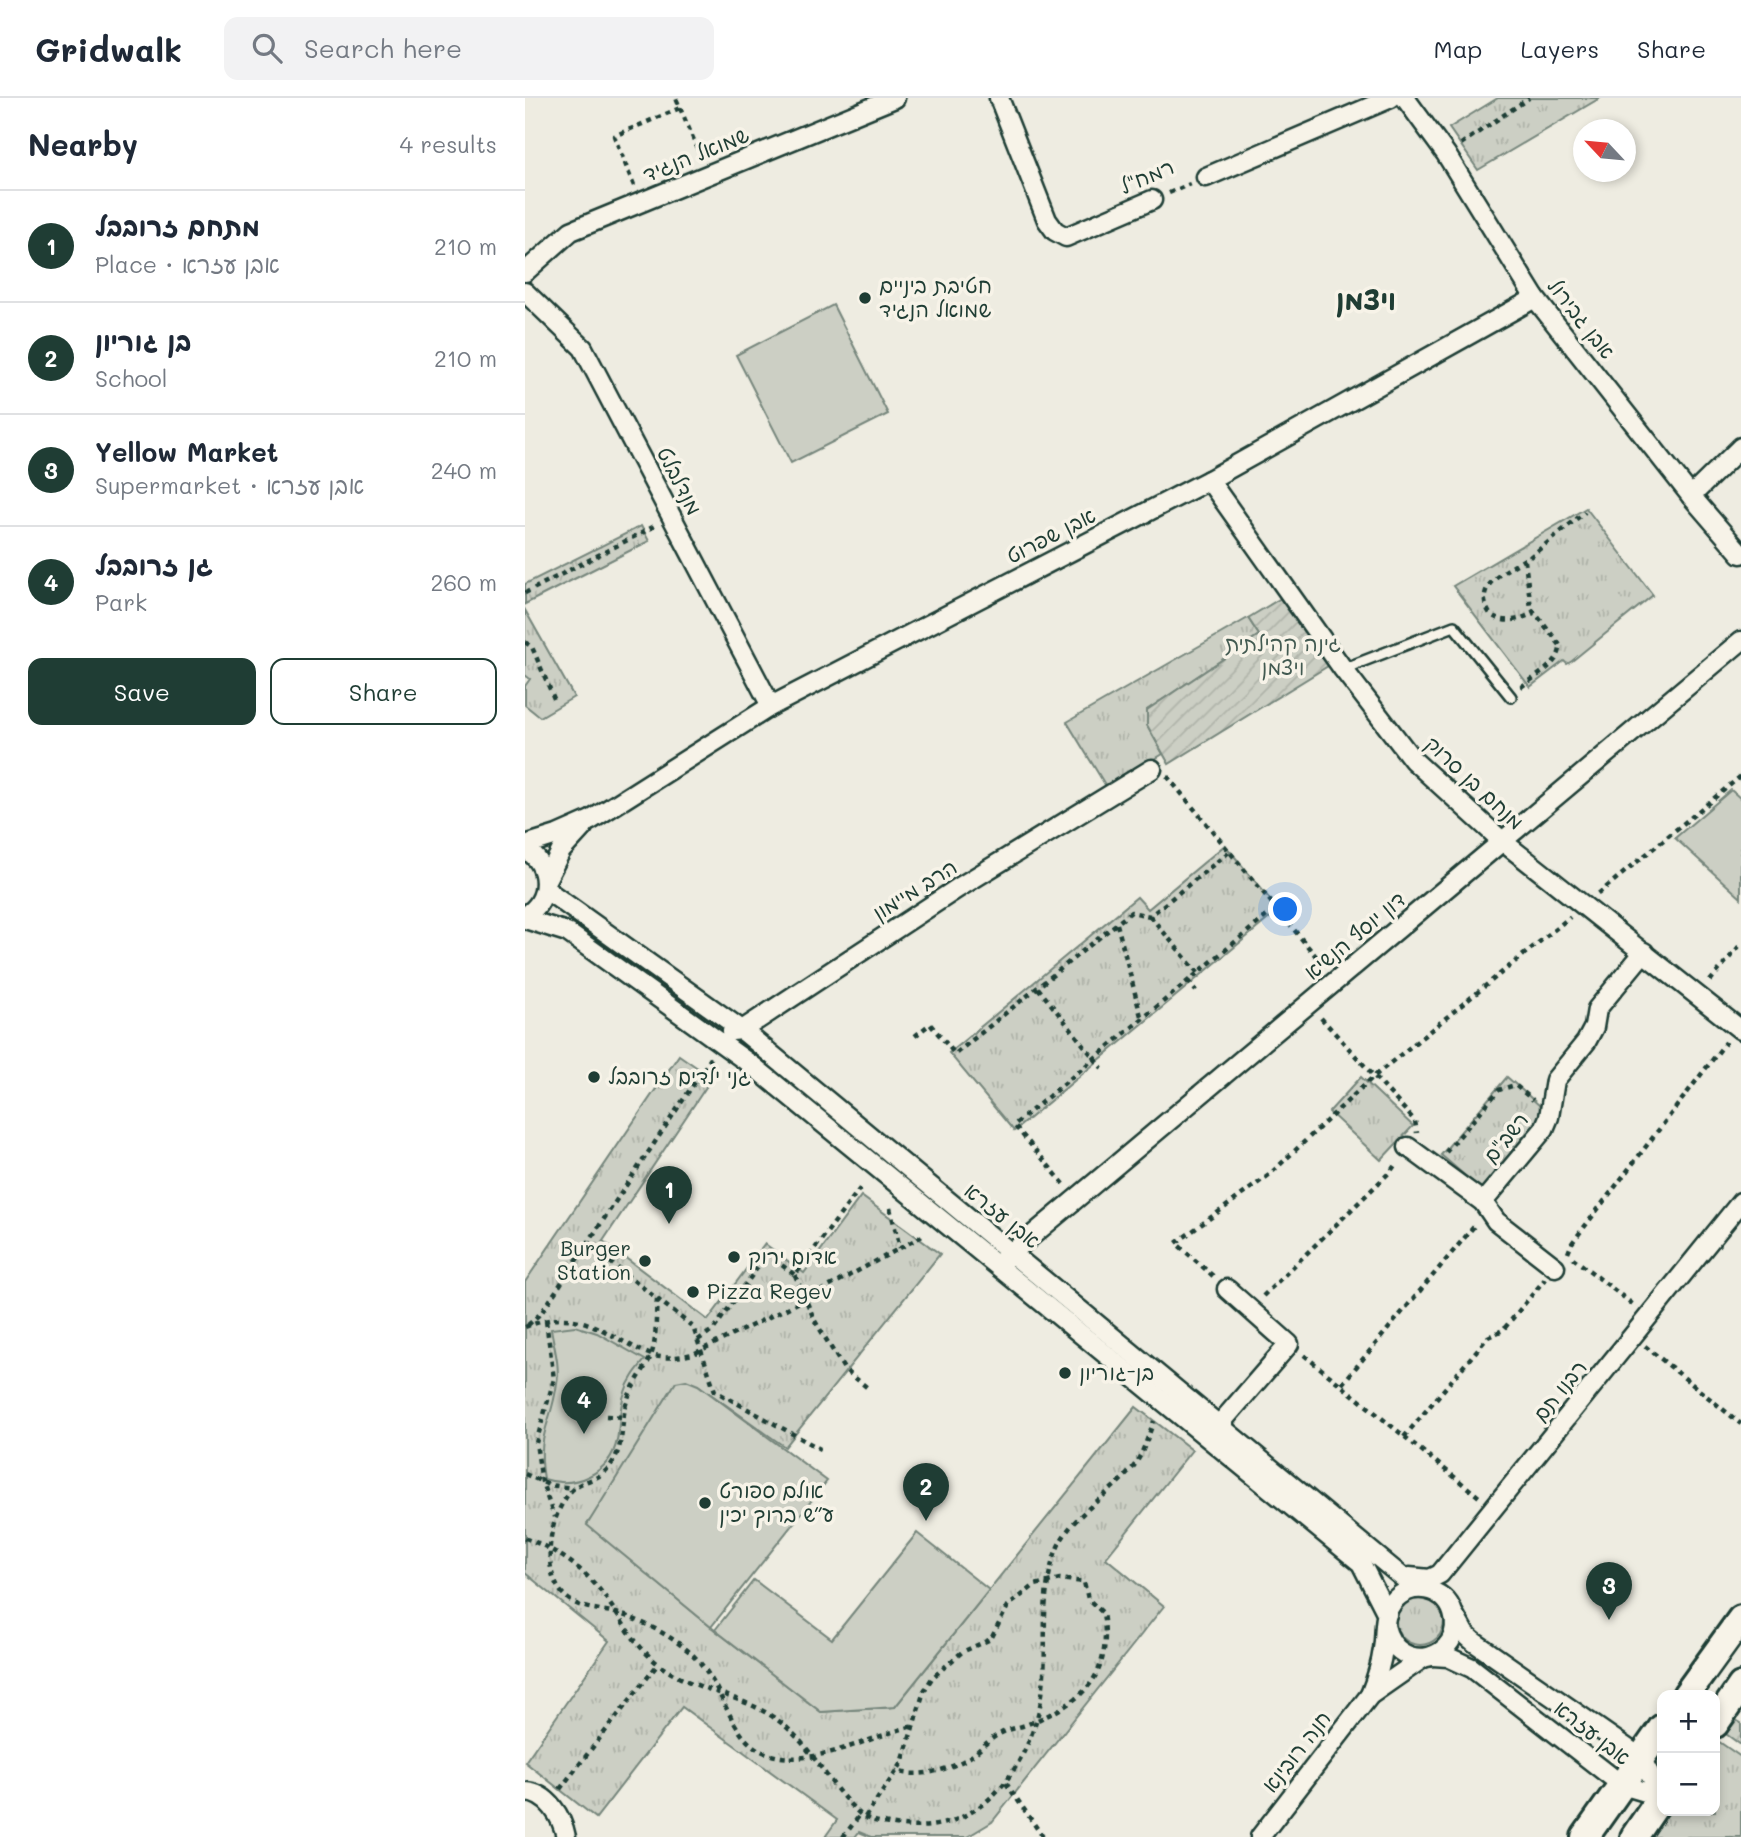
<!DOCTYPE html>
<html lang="en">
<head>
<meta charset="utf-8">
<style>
  body { margin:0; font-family:Mali,"Playpen Sans Hebrew",sans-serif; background:#f2f2f3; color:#1f2937 }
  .controls { position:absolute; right:21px; bottom:21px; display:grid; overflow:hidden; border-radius:14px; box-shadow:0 4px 10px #0003 }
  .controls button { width:63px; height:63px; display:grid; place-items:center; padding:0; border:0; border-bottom:2px solid #e0e1e3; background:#fff; color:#1f2937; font:35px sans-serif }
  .compass { position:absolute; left:1048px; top:21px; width:63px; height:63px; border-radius:50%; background:#fff; box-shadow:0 4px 10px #0003; rotate:296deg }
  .you { position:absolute; left:761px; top:812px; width:24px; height:24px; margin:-18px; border:5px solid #fff; border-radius:50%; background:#1a73e8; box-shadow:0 0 0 10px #1a73e833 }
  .badge { display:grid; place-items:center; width:46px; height:46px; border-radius:50%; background:#1f3d34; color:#fff; font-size:23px; font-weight:700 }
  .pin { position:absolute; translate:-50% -58px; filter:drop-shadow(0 2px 4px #0008) }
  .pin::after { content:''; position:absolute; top:37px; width:24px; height:21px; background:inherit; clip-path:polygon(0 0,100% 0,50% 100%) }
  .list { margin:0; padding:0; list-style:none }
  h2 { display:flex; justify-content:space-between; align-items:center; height:91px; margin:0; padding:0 28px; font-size:30px }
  h2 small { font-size:23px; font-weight:400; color:#747a83 }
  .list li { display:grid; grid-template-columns:46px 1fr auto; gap:21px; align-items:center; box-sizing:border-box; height:112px; padding:0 28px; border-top:2px solid #e0e1e3 }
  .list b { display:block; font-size:26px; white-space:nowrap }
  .list p { margin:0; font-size:23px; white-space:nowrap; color:#747a83 }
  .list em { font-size:23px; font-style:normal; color:#747a83 }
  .actions { display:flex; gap:14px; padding:21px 28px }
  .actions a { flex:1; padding:16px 0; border:2px solid #1f3d34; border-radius:14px; text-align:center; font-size:24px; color:#1f3d34 }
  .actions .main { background:#1f3d34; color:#fff }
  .icon { flex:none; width:38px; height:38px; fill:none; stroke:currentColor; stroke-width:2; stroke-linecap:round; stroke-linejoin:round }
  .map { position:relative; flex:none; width:1216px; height:1739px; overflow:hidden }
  header { display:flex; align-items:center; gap:42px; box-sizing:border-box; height:98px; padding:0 35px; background:#fff; border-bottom:2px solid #e0e1e3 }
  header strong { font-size:33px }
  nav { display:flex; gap:38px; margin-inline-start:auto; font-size:24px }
  .search { width:490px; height:63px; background:#f2f2f3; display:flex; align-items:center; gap:18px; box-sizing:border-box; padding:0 24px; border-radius:14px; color:#747a83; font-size:26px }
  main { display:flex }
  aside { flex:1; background:#fff }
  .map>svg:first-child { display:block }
  .grass { fill:url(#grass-tufts); stroke:#76867c; stroke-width:2 }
  .garden { fill:url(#garden-furrows); stroke:#76867c; stroke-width:2 }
  .pitch { fill:#cccfc4; stroke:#76867c; stroke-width:2 }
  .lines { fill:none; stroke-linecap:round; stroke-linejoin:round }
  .lane-casing { stroke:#1f3d34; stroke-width:14 }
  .street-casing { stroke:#1f3d34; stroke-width:23 }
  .secondary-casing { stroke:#1f3d34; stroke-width:32 }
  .path { stroke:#1f3d34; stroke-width:4.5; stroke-dasharray:5 5; stroke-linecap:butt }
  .lane { stroke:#f7f3e8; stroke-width:9 }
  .street { stroke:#f7f3e8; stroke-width:18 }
  .secondary { stroke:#f7f3e8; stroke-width:26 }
  .poi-dot { fill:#1f3d34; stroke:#f7f3e8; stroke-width:2.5 }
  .labels { text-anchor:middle; stroke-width:7; stroke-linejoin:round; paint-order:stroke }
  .street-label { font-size:21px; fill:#1f3d34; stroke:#f7f3e8 }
  .poi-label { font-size:21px; fill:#1f3d34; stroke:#f7f3e8; text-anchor:start }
  .park-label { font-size:21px; fill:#425a51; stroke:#f7f3e8 }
  .district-label { font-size:28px; font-weight:bold; fill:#1f3d34; stroke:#f7f3e8 }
</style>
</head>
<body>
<header>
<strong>Gridwalk</strong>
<div class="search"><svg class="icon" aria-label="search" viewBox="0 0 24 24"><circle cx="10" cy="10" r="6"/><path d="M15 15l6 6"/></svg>Search here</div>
<nav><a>Map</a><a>Layers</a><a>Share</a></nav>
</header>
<main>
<aside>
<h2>Nearby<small>4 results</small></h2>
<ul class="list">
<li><span class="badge">1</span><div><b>מתחם זרובבל</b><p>Place · אבן עזרא</p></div><em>210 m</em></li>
<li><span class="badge">2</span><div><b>בן גוריון</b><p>School</p></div><em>210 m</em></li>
<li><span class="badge">3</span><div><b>Yellow Market</b><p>Supermarket · אבן עזרא</p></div><em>240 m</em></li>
<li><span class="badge">4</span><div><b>גן זרובבל</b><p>Park</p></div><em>260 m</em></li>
</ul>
<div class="actions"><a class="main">Save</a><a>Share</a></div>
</aside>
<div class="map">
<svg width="1216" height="1739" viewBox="0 0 1216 1739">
  <defs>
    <pattern id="grass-tufts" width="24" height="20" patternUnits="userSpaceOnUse" patternTransform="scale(1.75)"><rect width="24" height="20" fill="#cccfc4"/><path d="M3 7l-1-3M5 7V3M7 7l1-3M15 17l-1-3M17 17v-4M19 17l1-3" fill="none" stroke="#afb3a9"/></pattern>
    <pattern id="garden-furrows" width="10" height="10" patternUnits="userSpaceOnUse" patternTransform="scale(1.75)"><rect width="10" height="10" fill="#cccfc4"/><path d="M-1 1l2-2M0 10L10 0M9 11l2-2" fill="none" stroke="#afb3a9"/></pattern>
  </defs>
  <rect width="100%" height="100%" fill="#eeece1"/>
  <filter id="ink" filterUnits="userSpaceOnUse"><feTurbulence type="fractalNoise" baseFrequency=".0143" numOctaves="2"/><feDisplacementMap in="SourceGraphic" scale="14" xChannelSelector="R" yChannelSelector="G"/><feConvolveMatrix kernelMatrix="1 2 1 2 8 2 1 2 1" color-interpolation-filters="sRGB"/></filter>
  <g filter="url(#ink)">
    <!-- grass -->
    <g class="grass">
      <polygon points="973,0 1075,0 953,72 924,30"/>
      <polygon points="1061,410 1128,497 1047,563 1042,566 1039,563 1005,589 928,488"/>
      <polygon points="116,428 124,443 0,506 0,486"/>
      <polygon points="0,512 49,599 15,619 0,607 0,588 5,581 0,577"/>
      <polygon points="723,520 734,537 622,612 622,627 638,656 582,690 542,624"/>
      <polygon points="700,747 754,812 489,1033 424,955 612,799 623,811"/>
      <polygon points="154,957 187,980 78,1143 183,1222 240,1146 279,1175 336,1098 415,1156 260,1349 173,1287 62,1426 186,1529 296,1614 370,1609 611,1309 667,1352 581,1460 639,1508 467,1724 442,1739 346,1739 334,1734 330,1739 300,1739 312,1722 157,1609 71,1720 0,1664 84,1543 0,1475 0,1184"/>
      <polygon points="836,979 888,1028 856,1062 804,1014"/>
      <polygon points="982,979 1014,1007 1019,1023 959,1094 916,1057"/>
      <circle cx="895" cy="1523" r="24"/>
      <polygon points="1190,1641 1216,1659 1216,1739 1121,1739 1140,1713 1190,1713"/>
    </g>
    <!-- garden -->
    <g class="garden">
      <polygon points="756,500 803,568 644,666 622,627 622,612 734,537 723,520"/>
      <polygon points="1211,1622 1216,1625 1216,1647 1201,1636"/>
    </g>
    <!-- pitch -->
    <g class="pitch">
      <polygon points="308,207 363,316 266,365 211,257"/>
      <polygon points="1206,692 1216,701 1216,800 1150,740"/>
      <path d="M50,1228L72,1235L120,1262C112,1272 104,1281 100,1294C94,1310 95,1326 92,1342C85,1376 49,1391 19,1381C11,1334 27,1326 32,1285C35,1267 29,1249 26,1231Z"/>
      <polygon points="161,1282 173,1287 302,1383 186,1529 62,1427 151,1284"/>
      <polygon points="392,1435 464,1492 370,1609 296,1614 190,1532 229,1482 307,1541"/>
    </g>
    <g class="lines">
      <!-- lane casing -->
      <g class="lane-casing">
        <polyline id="lane" points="818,571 929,528 986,599"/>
      </g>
      <!-- street casing -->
      <g class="street-casing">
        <g id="street">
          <polyline points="474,0 522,122 530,133 541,139 627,102"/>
          <polyline points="880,0 921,56 1010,200 1166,398 1216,456"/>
          <polyline points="681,79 866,0"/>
          <polyline points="0,174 46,133 370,0"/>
          <polyline points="0,194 58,250 246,608"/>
          <polyline points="684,382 818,571 888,662 977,743 1216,932"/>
          <polyline points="1166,398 1216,349"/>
          <polyline points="0,747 32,737 66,722 246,608 684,382 1010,200"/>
          <path d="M0,751C26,766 27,802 0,818"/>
          <polyline points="21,782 36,753 58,729"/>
          <polyline points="20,791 217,932 882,1483 898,1490"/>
          <polyline points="0,821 42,834 228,968 836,1465 862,1516"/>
          <polyline points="207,933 217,932 433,790 627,671"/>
          <polyline points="883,1049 958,1104 971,1123 1030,1169"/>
          <polyline points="958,1104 1019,1031 1024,1019 1030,982 1061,944 1069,929 1072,911 1119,854"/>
          <polyline points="478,1162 1216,543"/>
          <polyline points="694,1327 764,1246 702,1191"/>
          <polyline points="884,1479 905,1481 915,1476 1216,1104"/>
          <polyline points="930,1518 940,1536 949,1544 1116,1660 1137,1699"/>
          <polyline points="908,1558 923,1559 947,1570 1097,1687 1137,1699"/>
          <path d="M845,1597C851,1582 856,1567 858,1551C861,1535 857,1517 868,1504C885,1482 920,1489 928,1515C942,1560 873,1582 860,1528"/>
          <path d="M0,1694C23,1695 37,1719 41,1739"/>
          <polyline points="735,1739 845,1597 898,1560"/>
        </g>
      </g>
      <!-- secondary casing -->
      <g class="secondary-casing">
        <g id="secondary">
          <polyline points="1161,1597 1216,1521"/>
          <polyline points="1190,1626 1216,1588"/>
          <polyline points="1060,1739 1137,1630"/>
          <polyline points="1109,1739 1137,1698"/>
        </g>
      </g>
      <!-- path -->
      <g class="path">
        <polyline points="155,10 177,61"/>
        <polyline points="936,46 1004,0"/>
        <polyline points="109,88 89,38 155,10 151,0"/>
        <polyline points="644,95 665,86"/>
        <path d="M1000,461C979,474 947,487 965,516C980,527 993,522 1009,515"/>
        <polyline points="0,495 130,428"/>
        <polyline points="0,544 7,549 30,603"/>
        <path d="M996,589C1009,579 1037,565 1035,547L1006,510L1000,463L1060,414"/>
        <polyline points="642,678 799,868"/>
        <polyline points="1073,796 1216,678"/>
        <polyline points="625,818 673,875"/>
        <polyline points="592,826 617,922"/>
        <polyline points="663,883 671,893"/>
        <polyline points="1185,883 1216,846"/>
        <polyline points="513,890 577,970"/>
        <polyline points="796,920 890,1023 892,1035"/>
        <polyline points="390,938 405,926 430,956 606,814 625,818 704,754"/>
        <polyline points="921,1054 974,992 990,987 1008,1002"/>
        <polyline points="539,1086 489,1027 750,811"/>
        <polyline points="365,1110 375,1150"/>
        <polyline points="61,1145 168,1229 190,1293 295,1351"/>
        <polyline points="1043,1155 1047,1145 1201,944"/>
        <polyline points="1048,1160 1110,1208"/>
        <polyline points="270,1177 290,1223 319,1271 344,1291"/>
        <polyline points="688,1178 651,1145 744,1077 847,980 1045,819"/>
        <polyline points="738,1198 866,1073 872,1064"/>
        <path d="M132,1201C130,1220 133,1247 123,1264C115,1279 106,1289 101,1306C96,1325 99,1344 89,1362C75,1386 60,1379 47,1392C25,1415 15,1469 37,1495C52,1512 71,1510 91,1515C118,1523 148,1538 169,1558C190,1579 197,1606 213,1631C251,1692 338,1639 389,1628"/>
        <polyline points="21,1223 29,1281 11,1345 17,1384 29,1419"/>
        <polyline points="3,1227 17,1214 186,960"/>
        <path d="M0,1229C56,1206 78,1237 124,1256C138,1262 154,1259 168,1256L281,1201L401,1136"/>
        <polyline points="173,1242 189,1231 242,1156 270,1177 336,1089"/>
        <polyline points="1120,1248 1216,1326"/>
        <polyline points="779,1257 954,1399"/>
        <polyline points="817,1286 951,1126"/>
        <polyline points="81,1318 99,1319"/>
        <polyline points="879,1339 963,1239 978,1232 1020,1181"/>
        <polyline points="0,1376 24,1387 48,1390"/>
        <path d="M0,1440C33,1452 63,1473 83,1503C98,1525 111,1548 132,1565C166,1593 215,1595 251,1621C287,1646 303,1688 335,1716C343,1723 359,1725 370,1727C444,1739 491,1688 511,1623C529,1565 510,1513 530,1456C543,1419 578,1402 603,1375C617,1361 622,1340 629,1323"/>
        <polyline points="481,1685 518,1739"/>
        <polyline points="35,1691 133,1566"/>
        <path d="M340,1719L377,1665L399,1593L407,1580L437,1554L466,1541L483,1508L510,1487L535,1481L559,1484L563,1501L578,1515C588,1579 558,1604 503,1626C493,1630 482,1631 473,1637C463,1642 457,1650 448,1657C427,1671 396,1681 371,1673"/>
        <polyline points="318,1739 335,1717"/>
      </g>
      <!-- lane -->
      <use href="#lane" class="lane"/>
      <!-- street -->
      <use href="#street" class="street"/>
      <!-- secondary -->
      <use href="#secondary" class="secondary"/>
    </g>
  </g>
  <!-- markers -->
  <g class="poi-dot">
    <circle cx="340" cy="200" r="7"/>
    <circle cx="69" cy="979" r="7"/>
    <circle cx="209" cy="1159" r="7"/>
    <circle cx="120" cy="1163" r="7"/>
    <circle cx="168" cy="1194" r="7"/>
    <circle cx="540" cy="1275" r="7"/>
    <circle cx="180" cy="1405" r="7"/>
  </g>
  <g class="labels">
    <!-- street labels -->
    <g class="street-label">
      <text transform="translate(171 57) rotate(-22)" y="7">שמואל הנגיד</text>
      <text transform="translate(622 79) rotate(-23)" y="7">רמח"ל</text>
      <text transform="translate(1056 221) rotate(52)" y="7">אבן גבירול</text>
      <text transform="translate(154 383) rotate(63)" y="7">מנדלבלט</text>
      <text transform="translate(526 438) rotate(-27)" y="7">אבן שפרוט</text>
      <text transform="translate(949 685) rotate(43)" y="7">מנחם בן סרוק</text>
      <text transform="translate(390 792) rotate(-32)" y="7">הרב מיימון</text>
      <text transform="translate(830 838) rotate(-40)" y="7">דון יוסף הנשיא</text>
      <text transform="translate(981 1040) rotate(-51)" y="7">רשב"ם</text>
      <text transform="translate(477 1118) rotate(39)" y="7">אבן עזרא</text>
      <text transform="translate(1035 1293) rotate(-51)" y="7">רבנו תם</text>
      <text transform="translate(1067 1635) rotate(38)" y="7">אבן עזרא</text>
      <text transform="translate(772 1654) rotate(-52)" y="7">חנה רובינא</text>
    </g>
    <!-- poi labels -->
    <g class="poi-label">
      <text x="354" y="195">חטיבת ביניים<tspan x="354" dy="24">שמואל הנגיד</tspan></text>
      <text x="83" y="986">גני ילדים זרובבל</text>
      <text x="106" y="1158" text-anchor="end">Burger<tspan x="106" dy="24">Station</tspan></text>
      <text x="223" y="1166">אדום ירוק</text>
      <text x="182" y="1201">Pizza Regev</text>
      <text x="554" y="1282">בן-גוריון</text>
      <text x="194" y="1400">אולם ספורט<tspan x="194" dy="24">ע״ש ברוך יכין</tspan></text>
    </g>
    <!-- park labels -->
    <g class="park-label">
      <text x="758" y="553">גינה קהילתית<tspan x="758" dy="24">ויצמן</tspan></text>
    </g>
    <!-- district labels -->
    <g class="district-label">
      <text x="841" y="212">ויצמן</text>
    </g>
  </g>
</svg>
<div class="controls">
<button>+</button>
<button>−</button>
</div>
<svg class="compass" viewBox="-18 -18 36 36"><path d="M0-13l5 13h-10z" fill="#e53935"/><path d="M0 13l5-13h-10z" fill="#747a83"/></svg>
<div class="you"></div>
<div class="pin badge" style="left:144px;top:1126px">1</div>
<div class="pin badge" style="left:401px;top:1423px">2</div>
<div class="pin badge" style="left:1084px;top:1522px">3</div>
<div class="pin badge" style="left:59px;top:1336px">4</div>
</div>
</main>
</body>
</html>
